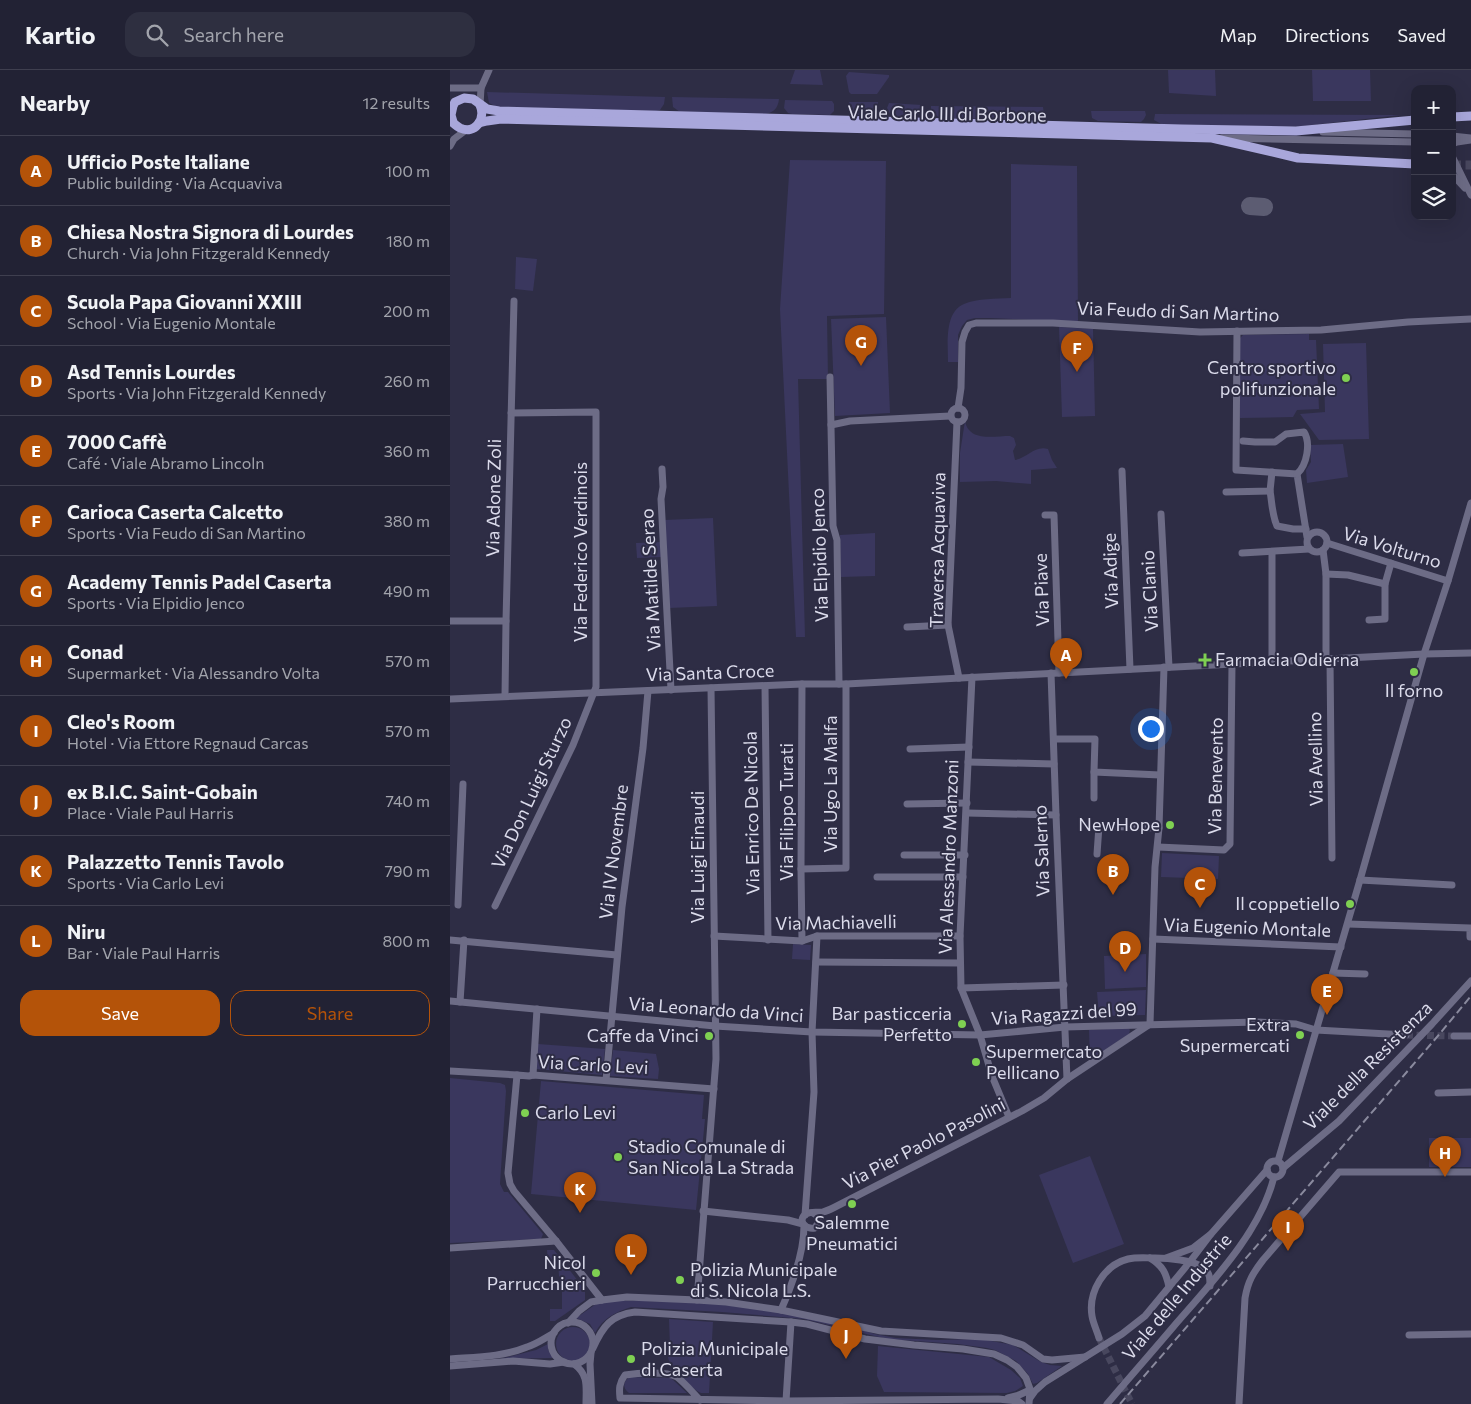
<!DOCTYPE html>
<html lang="en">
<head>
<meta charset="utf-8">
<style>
  body { margin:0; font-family:Commissioner,sans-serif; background:#2e2f40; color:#f1f3f6 }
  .controls { position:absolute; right:15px; top:15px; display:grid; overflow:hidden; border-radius:10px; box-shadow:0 5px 20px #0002 }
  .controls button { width:45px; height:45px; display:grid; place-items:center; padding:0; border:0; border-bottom:1px solid #3f3f4f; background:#222234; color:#f1f3f6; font:25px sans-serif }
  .you { position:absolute; left:700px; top:658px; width:18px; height:18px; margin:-12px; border:4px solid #fff; border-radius:50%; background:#1a73e8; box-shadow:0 0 0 8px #1a73e833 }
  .badge { display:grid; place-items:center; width:32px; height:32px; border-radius:50%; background:#b45309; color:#fff; font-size:16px; font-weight:700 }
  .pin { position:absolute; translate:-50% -41px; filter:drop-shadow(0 1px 2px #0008) }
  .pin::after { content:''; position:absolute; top:26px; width:18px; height:15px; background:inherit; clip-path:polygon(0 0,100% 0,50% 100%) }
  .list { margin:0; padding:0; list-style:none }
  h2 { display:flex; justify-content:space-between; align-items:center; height:65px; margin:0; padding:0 20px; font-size:21px }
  h2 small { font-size:16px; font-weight:400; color:#a2a4ac }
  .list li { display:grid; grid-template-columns:32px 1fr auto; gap:15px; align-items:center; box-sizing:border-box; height:70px; padding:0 20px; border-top:1px solid #3f3f4f }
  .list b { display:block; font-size:19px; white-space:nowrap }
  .list p { margin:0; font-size:16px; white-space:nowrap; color:#a2a4ac }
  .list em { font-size:16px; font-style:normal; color:#a2a4ac }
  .actions { display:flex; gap:10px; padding:15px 20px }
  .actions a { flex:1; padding:11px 0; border:1px solid #b45309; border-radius:15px; text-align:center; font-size:18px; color:#b45309 }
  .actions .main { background:#b45309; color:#fff }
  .icon { flex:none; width:28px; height:28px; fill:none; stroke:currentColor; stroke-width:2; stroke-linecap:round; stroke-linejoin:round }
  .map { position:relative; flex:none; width:1021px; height:1334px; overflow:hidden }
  header { display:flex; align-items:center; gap:30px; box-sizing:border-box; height:70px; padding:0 25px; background:#222234; border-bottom:1px solid #3f3f4f }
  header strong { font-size:24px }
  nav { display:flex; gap:28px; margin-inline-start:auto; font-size:18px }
  .search { width:350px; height:45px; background:#2e2f40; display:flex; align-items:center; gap:12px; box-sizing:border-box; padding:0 18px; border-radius:15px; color:#a2a4ac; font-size:19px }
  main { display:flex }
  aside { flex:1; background:#222234 }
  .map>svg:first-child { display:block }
  .green { fill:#3a375e }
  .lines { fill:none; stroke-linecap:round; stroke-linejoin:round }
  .taxiway { stroke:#5c5c72; stroke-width:18 }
  .minor-tunnel { stroke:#48475e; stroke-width:7; stroke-dasharray:7 3.5; stroke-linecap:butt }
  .major-tunnel { stroke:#48475e; stroke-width:9; stroke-dasharray:9 4.5; stroke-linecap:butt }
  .minor { stroke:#6d6c86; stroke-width:7 }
  .major { stroke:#a9a7db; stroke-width:9 }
  .rail { stroke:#8a8a9e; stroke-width:2; stroke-dasharray:8 4; stroke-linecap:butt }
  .poi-dot { fill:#7fd052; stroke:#2e2d45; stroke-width:2 }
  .labels { text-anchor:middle; stroke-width:4; stroke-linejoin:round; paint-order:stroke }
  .street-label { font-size:18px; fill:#dbdbeb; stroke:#2e2d45 }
  .poi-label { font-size:18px; fill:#dbdbeb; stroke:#2e2d45; text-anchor:end }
</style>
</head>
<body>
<header>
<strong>Kartio</strong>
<div class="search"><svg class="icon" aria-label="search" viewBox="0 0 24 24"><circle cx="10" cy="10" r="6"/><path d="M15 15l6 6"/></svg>Search here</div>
<nav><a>Map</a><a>Directions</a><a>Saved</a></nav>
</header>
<main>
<aside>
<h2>Nearby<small>12 results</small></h2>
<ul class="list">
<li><span class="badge">A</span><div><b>Ufficio Poste Italiane</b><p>Public building · Via Acquaviva</p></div><em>100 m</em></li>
<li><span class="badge">B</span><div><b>Chiesa Nostra Signora di Lourdes</b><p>Church · Via John Fitzgerald Kennedy</p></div><em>180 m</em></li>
<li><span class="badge">C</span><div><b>Scuola Papa Giovanni XXIII</b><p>School · Via Eugenio Montale</p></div><em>200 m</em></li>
<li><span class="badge">D</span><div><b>Asd Tennis Lourdes</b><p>Sports · Via John Fitzgerald Kennedy</p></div><em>260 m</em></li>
<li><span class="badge">E</span><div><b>7000 Caffè</b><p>Café · Viale Abramo Lincoln</p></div><em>360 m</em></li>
<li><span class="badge">F</span><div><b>Carioca Caserta Calcetto</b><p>Sports · Via Feudo di San Martino</p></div><em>380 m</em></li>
<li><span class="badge">G</span><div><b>Academy Tennis Padel Caserta</b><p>Sports · Via Elpidio Jenco</p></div><em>490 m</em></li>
<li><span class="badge">H</span><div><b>Conad</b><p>Supermarket · Via Alessandro Volta</p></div><em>570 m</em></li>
<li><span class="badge">I</span><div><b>Cleo's Room</b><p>Hotel · Via Ettore Regnaud Carcas</p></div><em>570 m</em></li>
<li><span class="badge">J</span><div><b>ex B.I.C. Saint-Gobain</b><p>Place · Viale Paul Harris</p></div><em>740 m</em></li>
<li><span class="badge">K</span><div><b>Palazzetto Tennis Tavolo</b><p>Sports · Via Carlo Levi</p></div><em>790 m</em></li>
<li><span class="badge">L</span><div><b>Niru</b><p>Bar · Viale Paul Harris</p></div><em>800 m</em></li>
</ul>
<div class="actions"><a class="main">Save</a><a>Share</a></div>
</aside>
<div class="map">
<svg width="1021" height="1334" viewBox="0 0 1021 1334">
  <rect width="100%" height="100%" fill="#2e2d45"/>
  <!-- green -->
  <g class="green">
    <polygon points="345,0 370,0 373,15 340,14"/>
    <polygon points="718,0 765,0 766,26 719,23"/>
    <polygon points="862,0 920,0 921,31 863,31"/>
    <polygon points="399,2 439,5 439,7 427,24 401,24 399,22 396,6"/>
    <polygon points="37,22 215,27 214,34 210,40 206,41 47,37 39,33"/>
    <path d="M222,27L329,29C328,38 324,42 316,44L230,42L223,37Z"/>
    <polygon points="335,30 382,31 384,34 384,41 380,45 342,44 338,43 334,38"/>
    <path d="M399,32H428V37L426,43C414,48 401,47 399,32Z"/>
    <path d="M439,33L472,35C472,38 473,40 470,43C466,48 448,49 442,45C439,43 439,41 437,38Z"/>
    <polygon points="481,36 593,37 594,44 589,50 491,48 487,46 481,40"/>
    <polygon points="641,41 695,41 696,45 694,49 691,52 648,51 642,48"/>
    <polygon points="705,44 951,45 853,56 832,57 713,55 704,50"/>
    <polygon points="340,90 436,91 434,244 377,246 378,309 348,309 355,567 346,567 330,239"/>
    <path d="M561,94L627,96L628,252L540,248H525L517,250L512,256L508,265V292H498C498,275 494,242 514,234C528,228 546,229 561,228Z"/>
    <polygon points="66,187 87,189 83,221 65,219"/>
    <polygon points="436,247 440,343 385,346 381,249"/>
    <polygon points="609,257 643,259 645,346 612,347"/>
    <polygon points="859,264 859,270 866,270 869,339 847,340 843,347 790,348 790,268 793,265"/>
    <polygon points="916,273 919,369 869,370 850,344 875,342 873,274"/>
    <path d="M515,351C519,372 543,366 560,366L564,368L566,375L563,381L565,390C577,388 585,375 598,379L602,390L607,398L581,400V414L546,411L510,412V383Z"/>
    <polygon points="893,374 898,407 857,413 856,400 861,392 860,375"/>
    <polygon points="263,448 267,536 219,538 214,450"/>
    <polygon points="425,463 425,506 391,507 390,465"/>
    <polygon points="211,472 212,487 187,488 186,473"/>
    <polygon points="712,783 769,786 768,809 711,807"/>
    <polygon points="343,874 361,875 360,890 342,889"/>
    <polygon points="696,884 696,917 655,919 654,886"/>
    <polygon points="696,920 695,945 649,946 647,922"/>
    <polygon points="678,958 680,960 679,964 640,990 639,960"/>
    <polygon points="88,974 155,979 152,1005 86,999"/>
    <polygon points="163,980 206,984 209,999 208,1009 160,1006"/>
    <polygon points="0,1008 50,1013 55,1015 56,1021 50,1114 54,1122 58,1122 93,1164 91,1169 0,1173"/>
    <polygon points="91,1011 254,1025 252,1049 255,1049 246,1140 81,1124"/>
    <rect x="979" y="1068" width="42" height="29"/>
    <polygon points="640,1086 674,1174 623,1193 589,1105"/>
    <polygon points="97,1180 104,1180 135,1220 135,1230 105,1251 100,1251 100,1239 112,1239 112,1210 109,1206 108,1191 105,1192 105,1194 98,1194"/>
    <path d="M157,1231H196L256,1233L318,1240L406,1258L425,1264L446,1268L487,1270L531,1269L563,1275L591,1292L600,1295L612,1296L587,1313L583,1314L578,1304L566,1291L545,1280L537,1278L508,1274L437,1269L354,1249L272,1242L181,1237C166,1242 153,1248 145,1263L140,1254L126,1248L146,1234Z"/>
    <path d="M219,1249L263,1252L259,1323H251L247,1321C231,1308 217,1300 217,1278L220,1277Z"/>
    <circle cx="123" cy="1274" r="17"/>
    <polygon points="98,1274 98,1279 103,1288 50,1289 86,1280"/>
    <polygon points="428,1276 539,1287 561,1300 570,1308 573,1316 565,1321 557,1323 434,1322 427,1306"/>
    <path d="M180,1307L221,1308L237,1323H179C172,1318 173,1311 180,1307Z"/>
  </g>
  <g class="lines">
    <!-- taxiway -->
    <polyline class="taxiway" points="800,136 814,137"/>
    <!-- minor-tunnel -->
    <g class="minor-tunnel">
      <polyline points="956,965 1004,966"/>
      <polyline points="649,1268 682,1334"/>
    </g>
    <!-- major-tunnel -->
    <polyline class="major-tunnel" points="1002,95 1021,95"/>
    <!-- minor -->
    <g class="minor">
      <polyline points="0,18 31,18"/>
      <polyline points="30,35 31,18 39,0"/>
      <polyline points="873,62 965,64"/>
      <polyline points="1002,66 1021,68"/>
      <polyline points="772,68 965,72"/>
      <polyline points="1002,74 1007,72 1021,70"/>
      <polyline points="0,76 4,69 16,60"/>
      <polyline points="1002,86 1021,125"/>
      <polyline points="1002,104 1015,118"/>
      <polyline points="787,261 786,400 847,404 857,467"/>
      <polyline points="380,307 383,456 387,470 389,614"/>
      <circle cx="508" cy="345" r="7"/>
      <polyline points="508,338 511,318 512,272 515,262 519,255 526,253 603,253 750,262 871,260 958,252 1021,249"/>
      <polyline points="507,352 498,555 509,608"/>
      <polyline points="381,355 400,351 500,346"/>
      <path d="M793,371L805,372H825L836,364L854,362C861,373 857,395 847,404"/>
      <polyline points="212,399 213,417 211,429 221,620"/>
      <polyline points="672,401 680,599"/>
      <path d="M820,421C822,432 822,445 827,456L843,459H856"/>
      <polyline points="776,422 820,421 822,402"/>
      <polyline points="711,444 719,597"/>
      <polyline points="595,445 604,445 609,603"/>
      <circle cx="867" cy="472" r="10"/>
      <polyline points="877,473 998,511"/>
      <polyline points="873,480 876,504 876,589"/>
      <polyline points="792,483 859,479"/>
      <polyline points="876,504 898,505 935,514 941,493"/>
      <polyline points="919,550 935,549 935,514"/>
      <polyline points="0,551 56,551"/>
      <polyline points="457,557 498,555"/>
      <polyline points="880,589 882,788"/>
      <polyline points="822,592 822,482"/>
      <polyline points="601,603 606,745 617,1009"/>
      <polyline points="522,607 510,866 511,918 530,965 542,1006 559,1047"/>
      <polyline points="352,614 351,799 352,871"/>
      <polyline points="315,616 318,870"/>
      <polyline points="55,626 56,551 64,231"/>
      <polyline points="0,629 352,614 396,614 974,584 1021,583"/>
      <polyline points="604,669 645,669 644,702 710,705"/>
      <polyline points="460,679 519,677"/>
      <polyline points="518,692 604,694"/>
      <polyline points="644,702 644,728"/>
      <polyline points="457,734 517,733"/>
      <polyline points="517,743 606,745"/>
      <polyline points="708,777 774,780 780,774 782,594"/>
      <polyline points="647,784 649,756 709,758"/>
      <polyline points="454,785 515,785"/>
      <polyline points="351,799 396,798 396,614"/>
      <polyline points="427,807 513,807"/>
      <polyline points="910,810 1002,815"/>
      <polyline points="8,835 13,714"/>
      <polyline points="45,836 123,675 146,617 146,342 61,343"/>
      <polyline points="898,854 1020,858 1020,867"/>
      <polyline points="264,866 352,871 367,866 510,866"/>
      <polyline points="703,869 891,877"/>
      <polyline points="0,870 167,885"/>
      <polyline points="366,892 510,893"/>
      <polyline points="883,903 915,904"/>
      <polyline points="511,918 614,915"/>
      <polyline points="0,931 265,956 362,962 530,965 615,957 807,952 846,954 866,960 956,965"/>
      <polyline points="10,932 14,870"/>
      <polyline points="700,954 705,797 709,758 714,597"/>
      <polyline points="1004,966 1021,966"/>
      <polyline points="0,1001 67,1005"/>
      <polyline points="83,1005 87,939"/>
      <polyline points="156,1010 172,837 193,678 198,621"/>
      <polyline points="988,1023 1021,1022"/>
      <circle cx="825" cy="1099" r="8"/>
      <polyline points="828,1091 910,810 974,584 998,511 1021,433"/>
      <polyline points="833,1098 889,1051 982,954 1021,911"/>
      <polyline points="253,1141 338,1150 353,1154"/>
      <path d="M363,1143L368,1146L369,1151L365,1158C355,1160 347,1150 356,1144C361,1141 368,1143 373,1142C377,1141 381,1139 385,1137L572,1041L594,1028L617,1009L700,954"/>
      <polyline points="355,1145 364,1022 362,962 367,866"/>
      <polyline points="0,1178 106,1171"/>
      <path d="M700,1188C713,1196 716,1203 719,1217"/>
      <polyline points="716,1188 743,1178 761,1164 817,1100"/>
      <polyline points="152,1230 106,1171 64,1121 60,1114 58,1103 67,1005 79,1006 83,1005 264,1019"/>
      <polyline points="247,1230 266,989 261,618"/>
      <path d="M331,1240C342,1215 354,1183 354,1156"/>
      <circle cx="122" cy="1273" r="21"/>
      <polyline points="118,1253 129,1241 141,1232 152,1230 177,1227 247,1230 276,1232 331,1240 431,1261 551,1268 573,1275 593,1289 602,1290 635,1287"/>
      <polyline points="959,1265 1021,1264"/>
      <path d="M649,1268C647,1261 643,1253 642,1246C638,1222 654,1195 678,1189C687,1187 696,1188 705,1188C718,1188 743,1190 754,1198C760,1203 760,1209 760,1216"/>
      <path d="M143,1278C153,1256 161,1245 185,1242L341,1252L357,1254L415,1269L464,1275L513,1279L544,1284L557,1290L567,1297L576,1308L580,1319L579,1334"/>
      <polyline points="141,1283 140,1294 142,1334"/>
      <path d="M0,1289C25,1287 53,1287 77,1277C87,1274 95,1268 104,1263"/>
      <path d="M124,1294C139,1305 136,1317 136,1334"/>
      <polyline points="0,1296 63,1291 100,1294 114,1292"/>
      <polyline points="558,1328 569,1325 580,1320"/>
      <polyline points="580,1328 585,1321 595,1312 672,1264 695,1246 739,1193 761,1164"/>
      <path d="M250,1330C243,1323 235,1313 227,1307C216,1301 187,1303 175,1305C169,1313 169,1319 170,1328L336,1331L548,1329L568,1331L572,1334"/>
      <polyline points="336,1331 341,1252"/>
      <path d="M657,1334C679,1308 702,1282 724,1256C761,1213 810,1163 824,1107"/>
      <path d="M789,1334L795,1228C798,1211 803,1203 813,1190L889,1102H1021"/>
    </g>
    <!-- major -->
    <g class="major">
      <polyline points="1002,47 1021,46"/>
      <path d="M0,51C4,53 6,56 10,58C25,65 36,49 30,35"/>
      <polyline points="3,52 1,45 3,36 5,32 14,28 23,29 37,39 49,41 732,59 846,61 965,50"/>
      <polyline points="29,53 37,51 51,49 762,68 848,88 965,94"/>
    </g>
    <!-- rail -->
    <polyline class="rail" points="670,1334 987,967 1021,926"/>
  </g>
  <!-- markers -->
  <g class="poi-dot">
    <circle cx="896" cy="308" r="5"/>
    <path d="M752.5 582.5h5v5h5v5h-5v5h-5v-5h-5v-5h5z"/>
    <circle cx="964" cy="602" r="5"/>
    <circle cx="720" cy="755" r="5"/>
    <circle cx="900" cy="834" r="5"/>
    <circle cx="512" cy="954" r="5"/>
    <circle cx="850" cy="965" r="5"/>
    <circle cx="259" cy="966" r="5"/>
    <circle cx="526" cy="992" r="5"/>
    <circle cx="75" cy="1043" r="5"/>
    <circle cx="168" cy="1087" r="5"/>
    <circle cx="402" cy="1134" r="5"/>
    <circle cx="146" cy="1203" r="5"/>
    <circle cx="230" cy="1210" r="5"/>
    <circle cx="181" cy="1289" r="5"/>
  </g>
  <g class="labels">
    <!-- street labels -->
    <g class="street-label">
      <text transform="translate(497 44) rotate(1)" y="6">Viale Carlo III di Borbone</text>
      <text transform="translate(728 242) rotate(2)" y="6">Via Feudo di San Martino</text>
      <text transform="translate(44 428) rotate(-89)" y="6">Via Adone Zoli</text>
      <text transform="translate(942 478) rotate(17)" y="6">Via Volturno</text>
      <text transform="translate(488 480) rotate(-89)" y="6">Traversa Acquaviva</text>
      <text transform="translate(131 482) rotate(-90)" y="6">Via Federico Verdinois</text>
      <text transform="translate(370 485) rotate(-92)" y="6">Via Elpidio Jenco</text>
      <text transform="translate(661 501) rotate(-92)" y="6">Via Adige</text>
      <text transform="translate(201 510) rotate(-93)" y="6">Via Matilde Serao</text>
      <text transform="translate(592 520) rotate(-92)" y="6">Via Piave</text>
      <text transform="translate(700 521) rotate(-93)" y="6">Via Clanio</text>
      <text transform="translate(260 603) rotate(-2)" y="6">Via Santa Croce</text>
      <text transform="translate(866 689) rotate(-91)" y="6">Via Avellino</text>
      <text transform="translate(766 706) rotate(-89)" y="6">Via Benevento</text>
      <text transform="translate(381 714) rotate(-90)" y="6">Via Ugo La Malfa</text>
      <text transform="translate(82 723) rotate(-65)" y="6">Via Don Luigi Sturzo</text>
      <text transform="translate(337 742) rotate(-90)" y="6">Via Filippo Turati</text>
      <text transform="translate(302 743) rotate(-91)" y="6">Via Enrico De Nicola</text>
      <text transform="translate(592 781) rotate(-92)" y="6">Via Salerno</text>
      <text transform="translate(164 782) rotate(-83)" y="6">Via IV Novembre</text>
      <text transform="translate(248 787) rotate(-90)" y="6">Via Luigi Einaudi</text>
      <text transform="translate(499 787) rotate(-88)" y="6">Via Alessandro Manzoni</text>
      <text transform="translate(386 853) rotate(-1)" y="6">Via Machiavelli</text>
      <text transform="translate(797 858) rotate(2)" y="6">Via Eugenio Montale</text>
      <text transform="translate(266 940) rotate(4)" y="6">Via Leonardo da Vinci</text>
      <text transform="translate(614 944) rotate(-4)" y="6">Via Ragazzi del 99</text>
      <text transform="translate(143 995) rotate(3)" y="6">Via Carlo Levi</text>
      <text transform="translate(918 996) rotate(-45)" y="6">Viale della Resistenza</text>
      <text transform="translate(474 1074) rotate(-27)" y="6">Via Pier Paolo Pasolini</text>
      <text transform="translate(727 1227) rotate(-50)" y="6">Viale delle Industrie</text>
    </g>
    <!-- poi labels -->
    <g class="poi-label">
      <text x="886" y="304">Centro sportivo<tspan x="886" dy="21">polifunzionale</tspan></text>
      <text x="765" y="596" text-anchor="start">Farmacia Odierna</text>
      <text x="964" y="627" text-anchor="middle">Il forno</text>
      <text x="710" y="761">NewHope</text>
      <text x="890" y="840">Il coppetiello</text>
      <text x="502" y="950">Bar pasticceria<tspan x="502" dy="21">Perfetto</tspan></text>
      <text x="840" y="961">Extra<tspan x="840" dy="21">Supermercati</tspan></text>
      <text x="249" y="972">Caffe da Vinci</text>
      <text x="536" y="988" text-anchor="start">Supermercato<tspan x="536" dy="21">Pellicano</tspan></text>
      <text x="85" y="1049" text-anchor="start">Carlo Levi</text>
      <text x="178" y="1083" text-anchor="start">Stadio Comunale di<tspan x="178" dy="21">San Nicola La Strada</tspan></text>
      <text x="402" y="1159" text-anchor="middle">Salemme<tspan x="402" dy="21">Pneumatici</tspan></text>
      <text x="136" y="1199">Nicol<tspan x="136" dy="21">Parrucchieri</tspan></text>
      <text x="240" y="1206" text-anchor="start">Polizia Municipale<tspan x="240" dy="21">di S. Nicola L.S.</tspan></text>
      <text x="191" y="1285" text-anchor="start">Polizia Municipale<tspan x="191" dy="21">di Caserta</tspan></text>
    </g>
  </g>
</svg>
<div class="controls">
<button>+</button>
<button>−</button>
<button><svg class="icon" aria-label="layers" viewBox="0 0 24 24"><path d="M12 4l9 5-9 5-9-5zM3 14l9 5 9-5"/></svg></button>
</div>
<div class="you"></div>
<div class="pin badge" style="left:616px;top:609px">A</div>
<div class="pin badge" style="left:663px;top:825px">B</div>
<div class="pin badge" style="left:750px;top:838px">C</div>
<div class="pin badge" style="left:675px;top:902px">D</div>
<div class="pin badge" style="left:877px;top:945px">E</div>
<div class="pin badge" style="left:627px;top:302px">F</div>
<div class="pin badge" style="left:411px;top:296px">G</div>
<div class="pin badge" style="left:995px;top:1107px">H</div>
<div class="pin badge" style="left:838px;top:1181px">I</div>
<div class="pin badge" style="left:396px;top:1289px">J</div>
<div class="pin badge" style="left:130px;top:1143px">K</div>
<div class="pin badge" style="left:181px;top:1205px">L</div>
</div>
</main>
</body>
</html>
